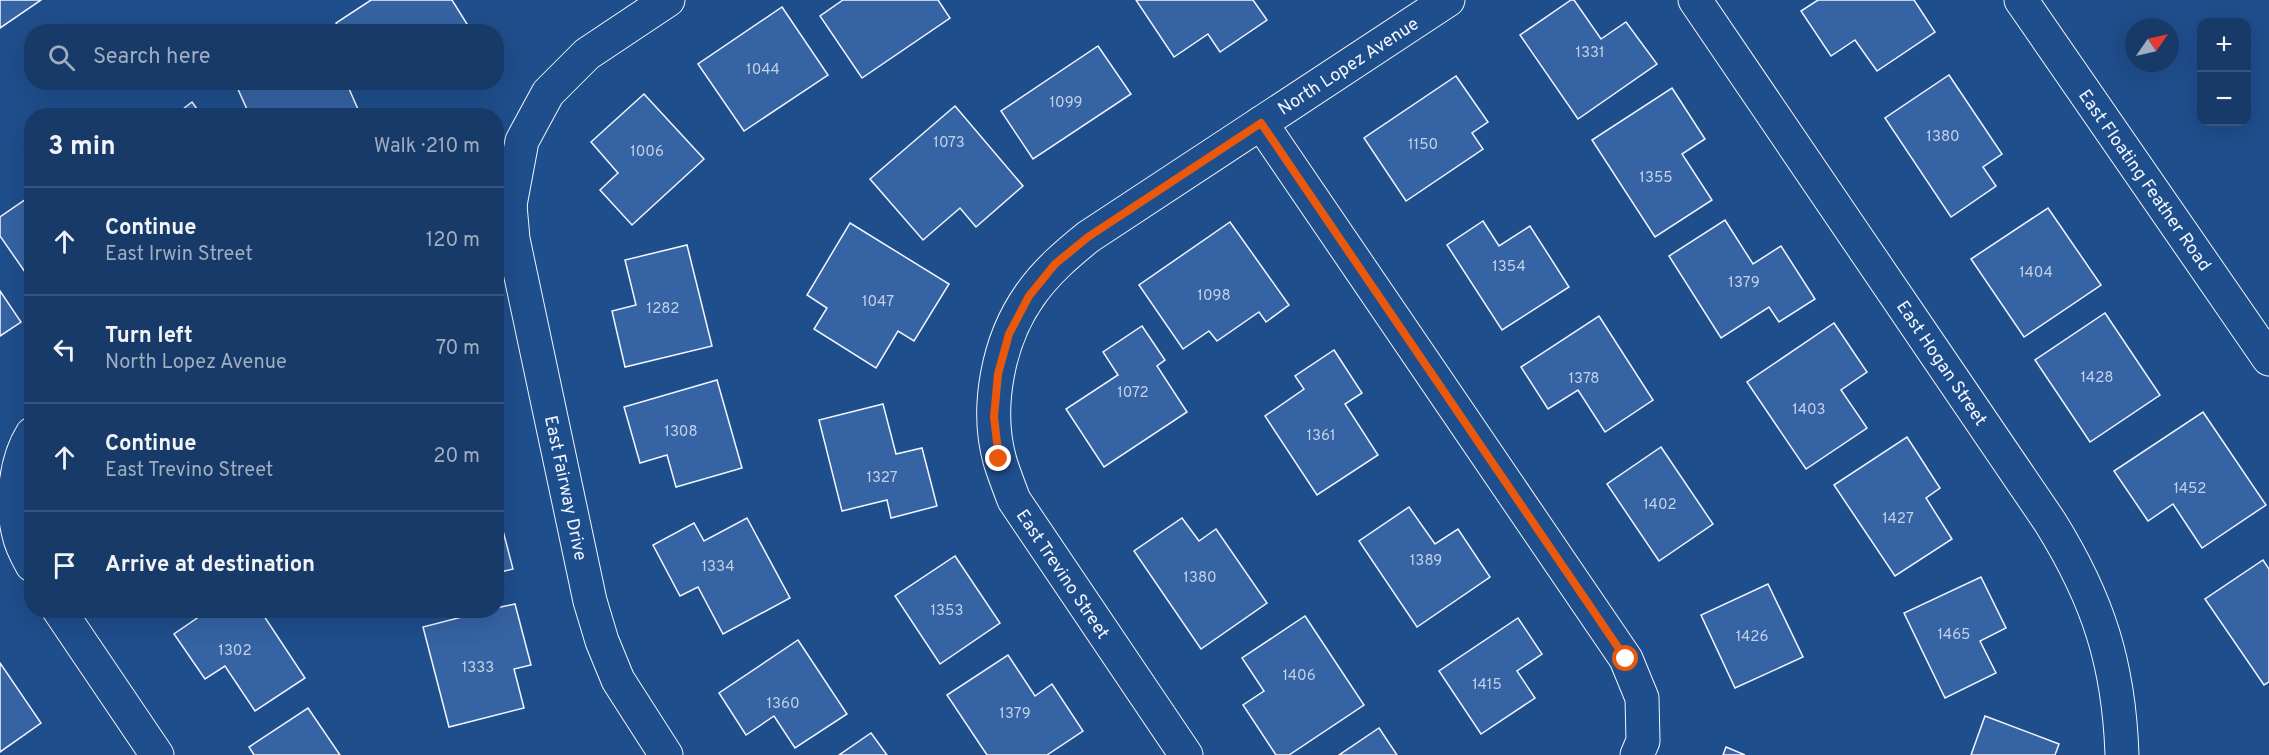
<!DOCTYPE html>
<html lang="en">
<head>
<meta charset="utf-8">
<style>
  body { margin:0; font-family:Overpass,sans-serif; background:#20416f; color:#f1f3f6 }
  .controls { position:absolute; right:18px; top:18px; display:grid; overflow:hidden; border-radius:12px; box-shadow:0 6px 24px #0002 }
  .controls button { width:54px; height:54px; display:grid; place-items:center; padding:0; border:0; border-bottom:2px solid #36547d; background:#173a69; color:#f1f3f6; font:30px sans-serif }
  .compass { position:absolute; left:2125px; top:18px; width:54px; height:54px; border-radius:50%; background:#173a69; box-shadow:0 6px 24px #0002; rotate:56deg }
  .stop { position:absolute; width:18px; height:18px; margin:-14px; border:4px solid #ea580c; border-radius:50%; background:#fff }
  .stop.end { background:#ea580c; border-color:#fff; box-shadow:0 2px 6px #0008 }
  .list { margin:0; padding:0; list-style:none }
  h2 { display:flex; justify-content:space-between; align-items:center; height:78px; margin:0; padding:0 24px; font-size:26px }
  h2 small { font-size:20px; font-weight:400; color:#9eadc0 }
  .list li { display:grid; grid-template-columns:39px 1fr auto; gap:18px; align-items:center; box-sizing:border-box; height:108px; padding:0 24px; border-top:2px solid #36547d }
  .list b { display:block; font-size:22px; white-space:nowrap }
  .list p { margin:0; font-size:20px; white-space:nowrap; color:#9eadc0 }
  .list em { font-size:20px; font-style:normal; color:#9eadc0 }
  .icon { flex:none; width:33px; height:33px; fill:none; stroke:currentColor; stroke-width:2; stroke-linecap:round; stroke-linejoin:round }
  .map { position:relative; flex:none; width:2269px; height:755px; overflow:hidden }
  .search { position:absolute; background:#173a69; box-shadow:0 6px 24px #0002; left:24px; top:24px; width:480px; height:66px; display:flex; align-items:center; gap:15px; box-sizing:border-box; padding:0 21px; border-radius:24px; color:#9eadc0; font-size:22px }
  .panel { position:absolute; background:#173a69; box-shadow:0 6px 24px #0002; left:24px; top:108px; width:480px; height:510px; border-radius:24px }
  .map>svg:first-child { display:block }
  .building { fill:#3563a3; stroke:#f2f6ff; stroke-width:1.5 }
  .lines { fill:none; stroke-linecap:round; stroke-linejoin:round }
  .street-casing { stroke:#f2f6ff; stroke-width:35 }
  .secondary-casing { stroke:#f2f6ff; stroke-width:35 }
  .street { stroke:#1f4e8c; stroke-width:33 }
  .secondary { stroke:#1f4e8c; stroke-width:33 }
  .route { stroke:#ea580c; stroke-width:8 }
  .labels { text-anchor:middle; stroke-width:4.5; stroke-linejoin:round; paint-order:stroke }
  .number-label { font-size:15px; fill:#c3d1e8 }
  .street-label { font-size:18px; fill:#f2f6ff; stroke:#1f4e8c }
</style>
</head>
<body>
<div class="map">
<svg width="2269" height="755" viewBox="0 0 2269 755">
  <rect width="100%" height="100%" fill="#1f4e8c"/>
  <!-- building -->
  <g class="building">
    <polygon points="0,0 41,0 0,28"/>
    <polygon points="371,0 452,0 472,32 342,32 336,23"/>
    <polygon points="843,0 938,0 950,18 862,78 820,16"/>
    <polygon points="1136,0 1253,0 1267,20 1220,52 1208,34 1174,57"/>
    <polygon points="1571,0 1574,0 1601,39 1626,22 1657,64 1578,119 1520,35"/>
    <polygon points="1818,0 1914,0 1935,32 1877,71 1855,40 1831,56 1801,11"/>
    <polygon points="782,7 828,75 744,131 698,64"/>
    <polygon points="1098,46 1131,94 1033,159 1001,111"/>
    <polygon points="1949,75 2002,154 1983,167 1996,186 1951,217 1885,118"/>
    <polygon points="1456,76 1488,122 1472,133 1483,149 1406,201 1364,138"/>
    <polygon points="248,82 346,82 361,116 250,116 237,87"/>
    <polygon points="1672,88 1705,139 1682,154 1712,200 1655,237 1592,140"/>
    <polygon points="644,94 704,159 632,225 600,190 618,173 591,142"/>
    <polygon points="192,102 202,116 174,116"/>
    <polygon points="955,106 1023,186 976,227 960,208 923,240 870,179"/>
    <polygon points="32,195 32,282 0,236 0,217"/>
    <polygon points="2048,208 2101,285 2024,337 1971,259"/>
    <polygon points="1725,220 1753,264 1781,246 1815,299 1779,322 1769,307 1721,338 1669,256"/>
    <polygon points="1483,221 1499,246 1530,226 1569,287 1502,330 1447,245"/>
    <polygon points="1230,222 1289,305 1266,322 1259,312 1217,341 1209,331 1183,349 1139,285"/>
    <polygon points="850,223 949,284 914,341 898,331 876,368 814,329 827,308 807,295"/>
    <polygon points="687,245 712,346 625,367 612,311 636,305 625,260"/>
    <polygon points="0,291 21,322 0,336"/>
    <polygon points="2105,313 2160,395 2090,442 2035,360"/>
    <polygon points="1599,316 1653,400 1605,432 1578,390 1548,409 1521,367"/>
    <polygon points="1834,323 1867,372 1841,390 1867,428 1806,469 1747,382"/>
    <polygon points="1142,326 1165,360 1157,366 1187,412 1104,467 1066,409 1118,375 1103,352"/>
    <polygon points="1334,350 1362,393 1345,404 1378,455 1317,495 1265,416 1304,389 1295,376"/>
    <polygon points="717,380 742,468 676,487 667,455 640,463 624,407"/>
    <polygon points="883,404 896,454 922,448 937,506 891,518 887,500 842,511 819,420"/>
    <polygon points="2203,412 2266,505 2202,548 2173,504 2148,521 2114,471"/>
    <polygon points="1907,437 1940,488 1926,498 1952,539 1895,576 1834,485"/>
    <polygon points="1661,447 1713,524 1659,561 1607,484"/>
    <polygon points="496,504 513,569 496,573"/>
    <polygon points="1409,507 1435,544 1458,529 1490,577 1417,627 1359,541"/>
    <polygon points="747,518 790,598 723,634 698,587 680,596 653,545 694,523 704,541"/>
    <polygon points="1182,518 1199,541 1216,529 1267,603 1201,649 1134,551"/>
    <polygon points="955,556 1000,623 940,664 895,596"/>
    <polygon points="2263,560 2269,569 2269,682 2264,685 2205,599"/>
    <polygon points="1981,577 2006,628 1980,641 1996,673 1945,698 1904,613"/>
    <polygon points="1768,584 1803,657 1735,688 1701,615"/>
    <polygon points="515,604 531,665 514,669 524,708 449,727 423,627 489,610 496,610 496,608"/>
    <polygon points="209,610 260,610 305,678 255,711 225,666 205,679 174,634"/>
    <polygon points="1305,616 1364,705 1289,755 1276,755 1243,705 1264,691 1242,658"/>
    <polygon points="1518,618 1542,654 1517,671 1535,698 1481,734 1439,671"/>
    <polygon points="798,640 847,714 795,748 774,716 746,735 719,693"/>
    <polygon points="1008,655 1035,696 1052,684 1083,731 1047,755 987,755 947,695"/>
    <polygon points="0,663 41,723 0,752"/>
    <polygon points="308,708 340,755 254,755 249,747"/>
    <polygon points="1985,716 2059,744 2055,755 1971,755"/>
    <polygon points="1379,728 1397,755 1339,755"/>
    <polygon points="871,733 887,755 839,755"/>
    <polygon points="1726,747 1745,755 1723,755"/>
  </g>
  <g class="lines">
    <!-- street casing -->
    <g class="street-casing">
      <g id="street">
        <path d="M1695,0L2050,522C2098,599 2119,664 2122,755"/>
        <polyline points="1261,123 1626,659 1642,698 1643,741 1637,755"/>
        <polyline points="510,205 513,239 590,601 602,641 618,680 666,755"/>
        <polyline points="496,207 510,205 522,141 548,93 587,54 668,0"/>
        <path d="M32,434C15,461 11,505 19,535C21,545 27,556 32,565"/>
        <polyline points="59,610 157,755"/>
        <path d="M1186,755L1014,500C1009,487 1004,474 1000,461C985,408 998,340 1030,295C1046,272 1067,254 1088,237L1448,0"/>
      </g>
    </g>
    <!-- secondary casing -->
    <g class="secondary-casing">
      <polyline id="secondary" points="2021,0 2269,359"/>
    </g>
    <!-- street -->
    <use href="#street" class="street"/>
    <!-- secondary -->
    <use href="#secondary" class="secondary"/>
  </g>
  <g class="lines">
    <!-- route -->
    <polyline class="route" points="999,459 994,417 998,374 1009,334 1029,296 1055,264 1088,237 1261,123 1626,659"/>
  </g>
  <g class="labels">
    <!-- number labels -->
    <g class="number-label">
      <text x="1590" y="57">1331</text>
      <text x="763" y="74">1044</text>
      <text x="1066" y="107">1099</text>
      <text x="1943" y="141">1380</text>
      <text x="949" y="147">1073</text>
      <text x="1423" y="149">1150</text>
      <text x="647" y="156">1006</text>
      <text x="1656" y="182">1355</text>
      <text x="1509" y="271">1354</text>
      <text x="2036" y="277">1404</text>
      <text x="1744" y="287">1379</text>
      <text x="1214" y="300">1098</text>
      <text x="878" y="306">1047</text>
      <text x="663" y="313">1282</text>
      <text x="2097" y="382">1428</text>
      <text x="1584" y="383">1378</text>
      <text x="1133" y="397">1072</text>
      <text x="1809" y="414">1403</text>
      <text x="681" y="436">1308</text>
      <text x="1321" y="440">1361</text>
      <text x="882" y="482">1327</text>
      <text x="2190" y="493">1452</text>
      <text x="1660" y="509">1402</text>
      <text x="1898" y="523">1427</text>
      <text x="1426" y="565">1389</text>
      <text x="718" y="571">1334</text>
      <text x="1200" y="582">1380</text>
      <text x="947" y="615">1353</text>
      <text x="1954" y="639">1465</text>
      <text x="1752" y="641">1426</text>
      <text x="235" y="655">1302</text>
      <text x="478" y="672">1333</text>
      <text x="1299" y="680">1406</text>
      <text x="1487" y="689">1415</text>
      <text x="783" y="708">1360</text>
      <text x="1015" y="718">1379</text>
    </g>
    <!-- street labels -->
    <g class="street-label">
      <text transform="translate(1348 66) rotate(-33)" y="6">North Lopez Avenue</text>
      <text transform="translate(2145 180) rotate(55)" y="6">East Floating Feather Road</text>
      <text transform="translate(1942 363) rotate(56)" y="6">East Hogan Street</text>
      <text transform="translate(566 488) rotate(78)" y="6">East Fairway Drive</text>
      <text transform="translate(1063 574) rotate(56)" y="6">East Trevino Street</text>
    </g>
  </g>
</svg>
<div class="controls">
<button>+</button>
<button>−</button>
</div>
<svg class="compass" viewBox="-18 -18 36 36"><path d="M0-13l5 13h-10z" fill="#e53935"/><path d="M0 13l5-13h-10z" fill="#9eadc0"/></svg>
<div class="stop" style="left:1626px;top:659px"></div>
<div class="stop end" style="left:999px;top:459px"></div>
<div class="search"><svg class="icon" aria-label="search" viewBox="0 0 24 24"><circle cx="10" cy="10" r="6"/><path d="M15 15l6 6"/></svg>Search here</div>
<section class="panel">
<h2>3 min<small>Walk · 210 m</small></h2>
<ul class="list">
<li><svg class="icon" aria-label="ahead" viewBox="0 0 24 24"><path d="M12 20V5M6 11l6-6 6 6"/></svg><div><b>Continue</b><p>East Irwin Street</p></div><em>120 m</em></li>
<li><svg class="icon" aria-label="left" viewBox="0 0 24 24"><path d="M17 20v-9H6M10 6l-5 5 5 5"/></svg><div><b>Turn left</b><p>North Lopez Avenue</p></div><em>70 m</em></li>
<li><svg class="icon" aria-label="ahead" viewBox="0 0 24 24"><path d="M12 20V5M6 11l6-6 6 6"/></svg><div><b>Continue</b><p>East Trevino Street</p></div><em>20 m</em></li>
<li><svg class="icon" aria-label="arrive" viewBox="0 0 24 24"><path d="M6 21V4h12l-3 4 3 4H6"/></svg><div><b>Arrive at destination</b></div></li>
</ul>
</section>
</div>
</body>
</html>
